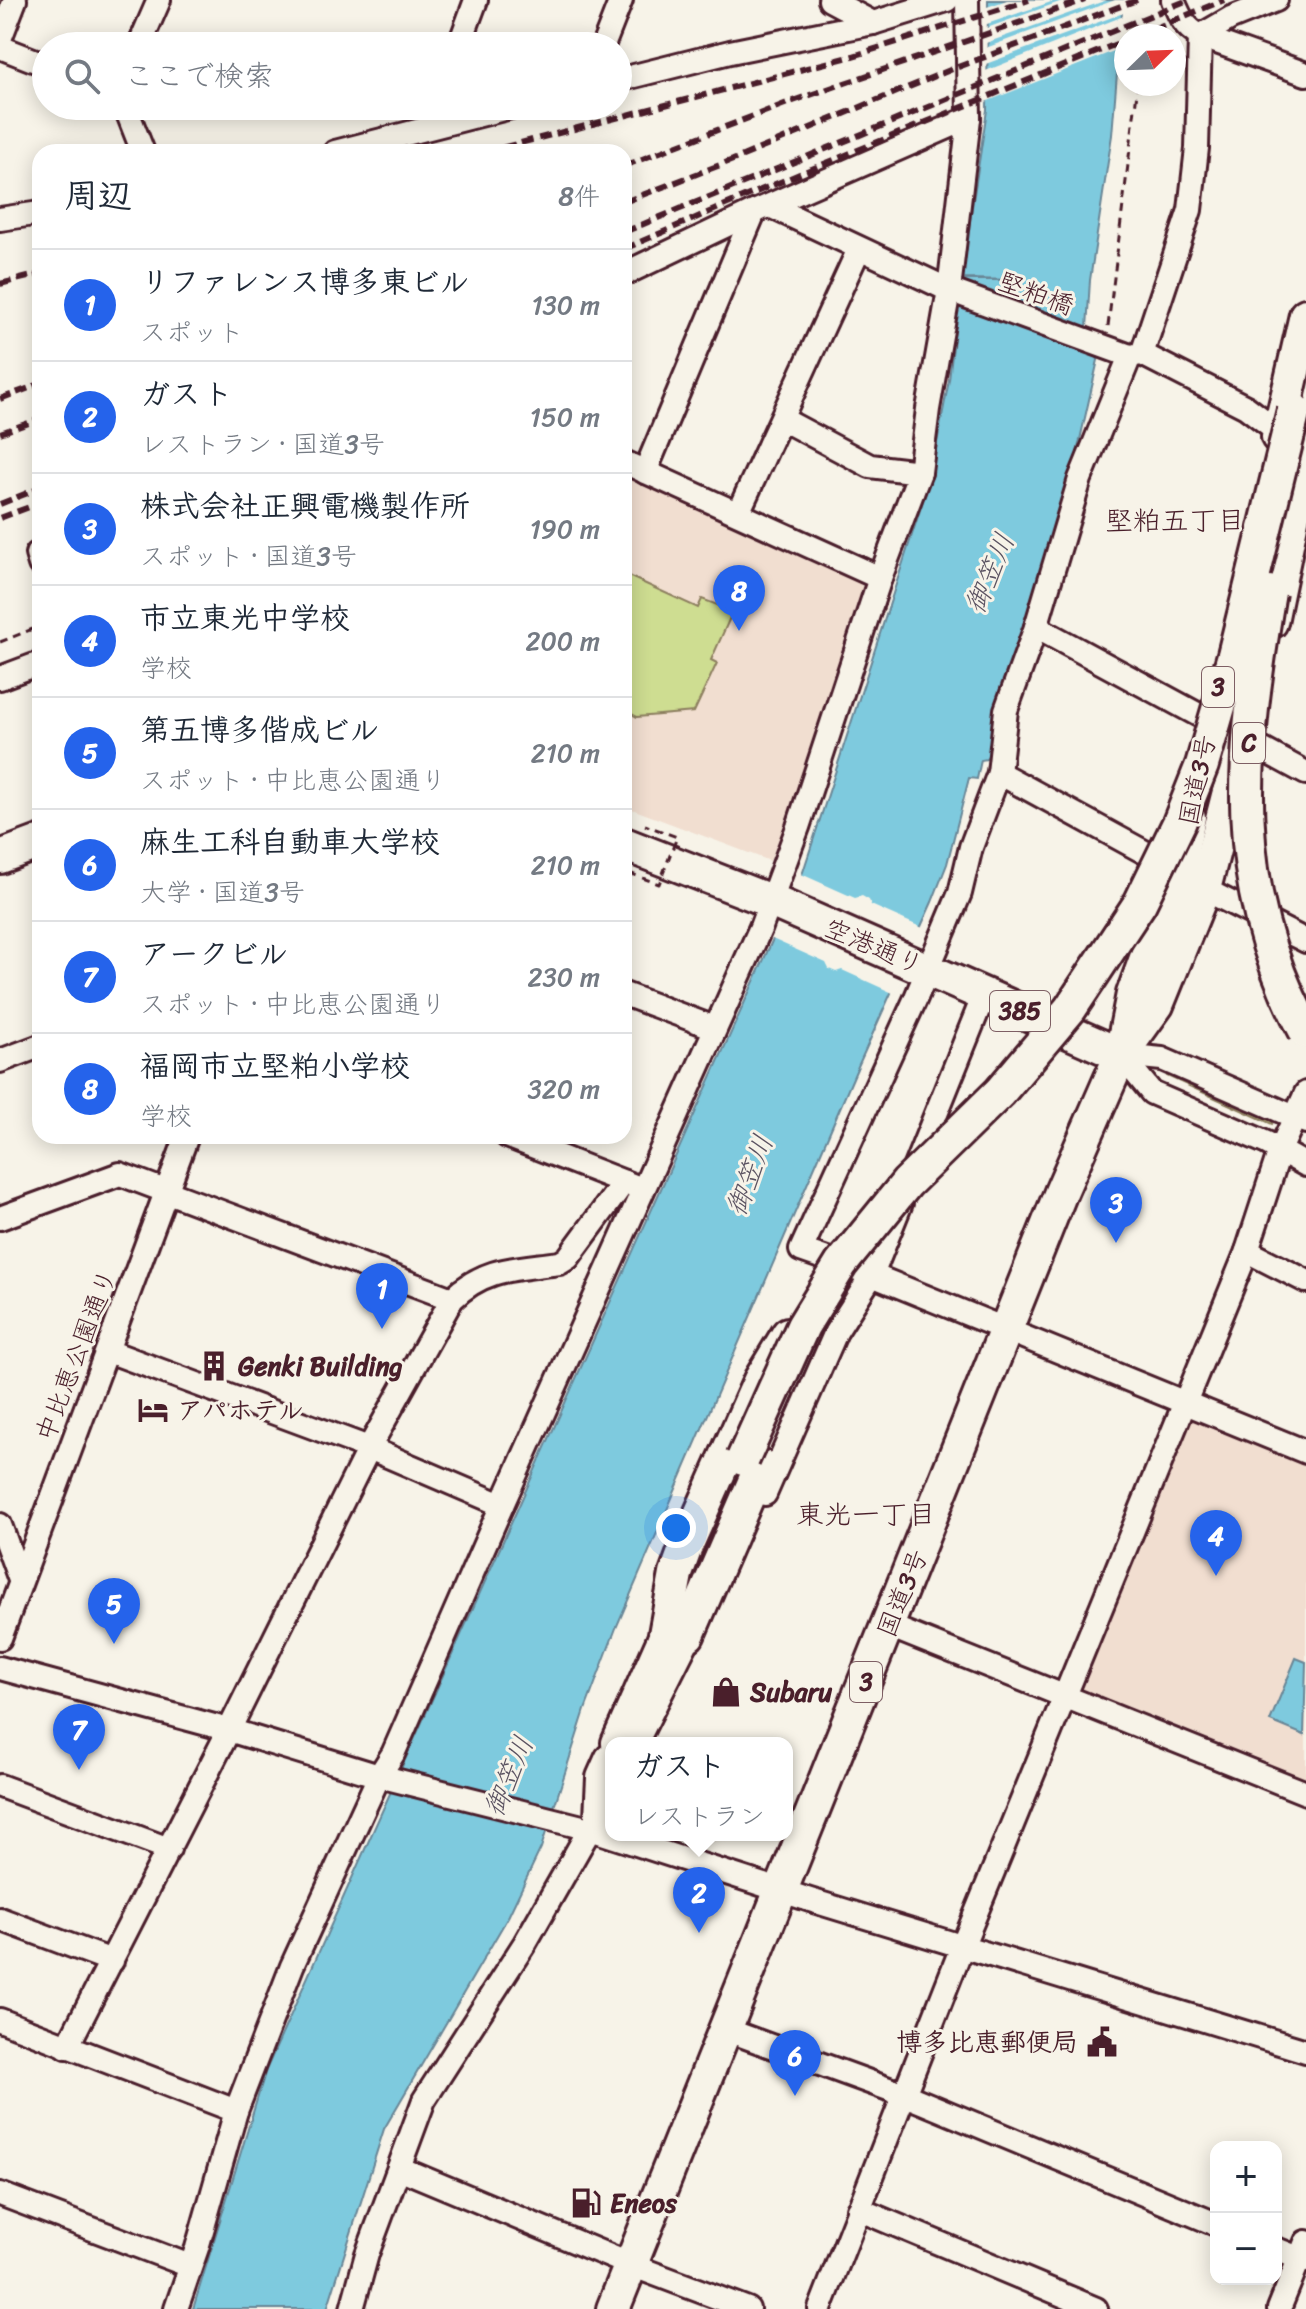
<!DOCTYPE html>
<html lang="ja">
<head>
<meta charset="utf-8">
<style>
  body { margin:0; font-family:Sriracha,"Klee One",sans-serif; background:#f6f6f7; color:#1f2937 }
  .controls { position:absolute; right:24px; bottom:24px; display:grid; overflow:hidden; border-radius:16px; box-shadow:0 4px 20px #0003 }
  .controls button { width:72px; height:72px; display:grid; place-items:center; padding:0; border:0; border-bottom:2px solid #e0e1e3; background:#fff; color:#1f2937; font:40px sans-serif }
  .compass { position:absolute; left:1114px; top:24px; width:72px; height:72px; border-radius:50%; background:#fff; box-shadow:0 4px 20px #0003; rotate:67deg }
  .you { position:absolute; left:676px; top:1528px; width:28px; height:28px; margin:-20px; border:6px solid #fff; border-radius:50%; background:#1a73e8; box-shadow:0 0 0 12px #1a73e833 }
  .badge { display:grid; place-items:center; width:52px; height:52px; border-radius:50%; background:#2563eb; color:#fff; font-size:26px; font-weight:700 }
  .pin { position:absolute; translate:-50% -66px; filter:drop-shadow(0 2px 4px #0008) }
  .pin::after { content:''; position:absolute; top:42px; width:28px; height:24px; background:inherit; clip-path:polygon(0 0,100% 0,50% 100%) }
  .popup { position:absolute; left:605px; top:1737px; width:188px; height:104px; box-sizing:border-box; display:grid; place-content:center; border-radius:16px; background:#fff; filter:drop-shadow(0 2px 6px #0005); font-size:26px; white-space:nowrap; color:#747a83 }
  .popup b { font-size:30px; color:#1f2937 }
  .popup::after { content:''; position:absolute; left:50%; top:100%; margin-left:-16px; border:16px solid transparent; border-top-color:#fff }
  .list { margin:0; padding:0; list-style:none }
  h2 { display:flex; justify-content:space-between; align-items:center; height:104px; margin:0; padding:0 32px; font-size:34px }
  h2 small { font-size:26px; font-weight:400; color:#747a83 }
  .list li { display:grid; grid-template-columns:52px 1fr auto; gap:24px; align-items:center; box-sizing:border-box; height:112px; padding:0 32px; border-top:2px solid #e0e1e3 }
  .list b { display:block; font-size:30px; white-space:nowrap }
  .list p { margin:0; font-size:26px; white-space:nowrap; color:#747a83 }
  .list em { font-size:26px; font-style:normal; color:#747a83 }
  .icon { flex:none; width:44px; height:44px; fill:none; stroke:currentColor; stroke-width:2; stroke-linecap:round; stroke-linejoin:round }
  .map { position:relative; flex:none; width:1306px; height:2309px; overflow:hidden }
  .search { position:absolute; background:#fff; box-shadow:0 4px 20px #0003; left:32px; top:32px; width:600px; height:88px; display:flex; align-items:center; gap:20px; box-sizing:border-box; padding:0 28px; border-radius:44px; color:#747a83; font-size:30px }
  .panel { position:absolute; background:#fff; box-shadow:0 4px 20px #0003; left:32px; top:144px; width:600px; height:1000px; border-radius:24px }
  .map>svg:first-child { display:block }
  .built { fill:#f1ded0 }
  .green { fill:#cedd91; stroke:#8c7e5e; stroke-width:2 }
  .water { fill:#7ecade; stroke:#698696; stroke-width:2 }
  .pier { fill:#f7f3e8 }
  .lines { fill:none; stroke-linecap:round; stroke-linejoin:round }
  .minor-casing { stroke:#4a1f2b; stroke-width:28 }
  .highway-casing { stroke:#4a1f2b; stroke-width:38 }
  .path { stroke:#4a1f2b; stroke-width:3; stroke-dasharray:8 6; stroke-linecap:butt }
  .minor { stroke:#f7f3e8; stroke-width:22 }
  .highway { stroke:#f7f3e8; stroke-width:32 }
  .rail { stroke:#4a1f2b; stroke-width:6; stroke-dasharray:12 6; stroke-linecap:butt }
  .highway-bridge-casing { stroke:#4a1f2b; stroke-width:38; stroke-linecap:butt }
  .path-bridge { stroke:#4a1f2b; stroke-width:3; stroke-dasharray:8 6; stroke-linecap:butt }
  .highway-bridge { stroke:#f7f3e8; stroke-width:32 }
  .labels { text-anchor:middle; stroke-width:6; stroke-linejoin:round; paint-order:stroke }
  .shield { fill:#f7f3e8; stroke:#7e5f64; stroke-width:2 }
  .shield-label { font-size:24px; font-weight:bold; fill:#4a1f2b }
  .street-label { font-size:26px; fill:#4a1f2b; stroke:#f7f3e8 }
  .poi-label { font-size:26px; font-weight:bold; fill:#4a1f2b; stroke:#f7f3e8; text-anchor:start }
  .neighbourhood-label { font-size:28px; fill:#4a1f2b; stroke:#f7f3e8 }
  .water-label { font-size:28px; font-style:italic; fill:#5a5261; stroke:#f7f3e8 }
</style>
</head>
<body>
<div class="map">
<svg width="1306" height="2309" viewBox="0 0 1306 2309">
  <rect width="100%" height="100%" fill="#f7f3e8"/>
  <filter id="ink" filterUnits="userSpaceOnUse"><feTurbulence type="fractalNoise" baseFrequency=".0125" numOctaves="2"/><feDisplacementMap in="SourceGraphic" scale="16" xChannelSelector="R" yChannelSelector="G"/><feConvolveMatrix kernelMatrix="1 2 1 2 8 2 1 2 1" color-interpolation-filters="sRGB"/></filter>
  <g filter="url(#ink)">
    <!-- built -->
    <g class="built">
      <polygon points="624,470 855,576 868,595 811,748 789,816 770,861 624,806"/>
      <polygon points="1193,1419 1306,1464 1306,1784 1084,1695 1081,1687 1188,1421"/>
    </g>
    <!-- green -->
    <g class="green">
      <polygon points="624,574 698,608 702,599 733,611 711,660 717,663 694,712 637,717 624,710"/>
      <polygon points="1168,1072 1275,1118 1272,1124 1167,1076"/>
    </g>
    <!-- water -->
    <g class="water">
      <polygon points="988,0 1123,0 1112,135 1090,280 1087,328 1098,360 1072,475 1034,611 998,708 987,759 981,760 977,779 969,778 947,864 932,902 855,1073 616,1628 585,1710 541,1848 508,1917 384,2129 327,2309 193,2309 266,2070 803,872 930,479 949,380 961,280 1023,280 961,279 987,110"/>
      <polygon points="1296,1658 1306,1662 1304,1735 1270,1721"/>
    </g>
    <!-- pier -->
    <g class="pier">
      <polygon points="1007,0 1057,0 984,25 984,8"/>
      <polygon points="1065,0 1107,0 983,44 984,29"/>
      <polygon points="1115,0 1127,0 1126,12 983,65 983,49"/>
      <polygon points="1126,15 1124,47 983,103 983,72"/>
      <polygon points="799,873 855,898 862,896 869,900 871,905 925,929 895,994 842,970 836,972 829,969 826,963 770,938"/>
    </g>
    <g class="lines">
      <!-- minor casing -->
      <g class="minor-casing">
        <g id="minor">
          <polyline points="830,0 873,23"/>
          <polyline points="1200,36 1306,74"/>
          <polyline points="1200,36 1231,18 1276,0"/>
          <polyline points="0,39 15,0"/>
          <polyline points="139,46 159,0"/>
          <polyline points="459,46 476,0"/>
          <polyline points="603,46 621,0"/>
          <polyline points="0,47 46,65"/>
          <polyline points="618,80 730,52 873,23 947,0"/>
          <polyline points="125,106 143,152"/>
          <polyline points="335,152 515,106"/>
          <polyline points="770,206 949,290 1130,356 1142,354 1246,407 1287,438"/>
          <polyline points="0,219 40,213"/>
          <polyline points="624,274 754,212 969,118"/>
          <path d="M1142,354L1190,210L1197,148L1200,36C1184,27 1180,17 1173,0"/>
          <polyline points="1130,356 1080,479 1036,627 1006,710 999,773 971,847 960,893 915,1000 801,1250 872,1275 1306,1452"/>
          <polyline points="782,419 870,466 920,472"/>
          <polyline points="624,462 880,578"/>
          <polyline points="645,472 754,212"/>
          <polyline points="738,513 859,249"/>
          <polyline points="40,553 37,554 40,564"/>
          <polyline points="1036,627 1306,773"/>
          <polyline points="0,678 40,663"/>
          <polyline points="999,773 1148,854 1204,889 1306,941"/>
          <polyline points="624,994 715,1028"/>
          <polyline points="1121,1055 1152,1093 1267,1143 1306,1165"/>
          <polyline points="1121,1055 1162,1059 1306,1122"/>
          <polyline points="0,1061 40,1046"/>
          <polyline points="507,1136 637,1187"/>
          <polyline points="913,1171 984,995"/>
          <polyline points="0,1218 120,1174 452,1299"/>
          <polyline points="1247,1251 1306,1281"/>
          <polyline points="108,1351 369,1448 502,1505"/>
          <polyline points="765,1494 836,1332 872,1275 901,1203"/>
          <polyline points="0,1525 20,1580"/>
          <polyline points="889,1626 1306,1793"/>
          <polyline points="0,1638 187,1136"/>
          <polyline points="0,1668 229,1730 379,1776 590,1829 810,1900 1306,2051"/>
          <polyline points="636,1743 695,1626"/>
          <polyline points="0,1786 169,1849"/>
          <polyline points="0,1919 112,1961"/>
          <polyline points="0,2020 236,2111"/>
          <polyline points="727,2030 905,2095 1216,2224"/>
          <path d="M67,2047L229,1730L369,1448L452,1299C485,1267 516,1269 560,1263L568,1258L624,1182"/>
          <polyline points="399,2168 631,2265 748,2309"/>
          <polyline points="0,2194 190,2266"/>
          <polyline points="858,2209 1096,2309"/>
          <polyline points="1276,2249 1306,2261"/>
          <polyline points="176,2309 197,2248 236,2111 292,1966 379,1776 393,1754 502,1505 761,927 798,827 880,578 920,472 928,409 949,290 969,118 967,0"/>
          <polyline points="352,2309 367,2254 424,2100 525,1943 590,1829 600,1818"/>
          <polyline points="820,2309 958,1957 1247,1251 1280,1150 1306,1093"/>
          <polyline points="1279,2309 1306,2242"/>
        </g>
      </g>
      <!-- highway casing -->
      <g class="highway-casing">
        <g id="highway">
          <polyline points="1278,437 1306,315"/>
          <polyline points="1271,622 1306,451"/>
          <polyline points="624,844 778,904 1121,1055"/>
          <polyline points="0,857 40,842"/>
          <polyline points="1123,1044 1133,994 1177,873 1189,817"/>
          <polyline points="688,1635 761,1466"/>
          <polyline points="664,1640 676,1574 687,1544 760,1380 788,1334"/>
          <polyline points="618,1743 673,1619"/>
          <polyline points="601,1817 603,1778 611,1760"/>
          <polyline points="613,2309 1061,1192 1121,1055 1157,1005 1204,889 1242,741"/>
        </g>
      </g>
      <!-- path -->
      <g class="path">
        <polyline points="1108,326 1138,84"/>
        <polyline points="0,642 40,626"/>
      </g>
      <!-- minor -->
      <use href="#minor" class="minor"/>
      <!-- highway -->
      <use href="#highway" class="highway"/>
      <!-- rail -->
      <g class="rail">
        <polyline points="1136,36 1224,0"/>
        <polyline points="486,152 853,56 1029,0"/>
        <polyline points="624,166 790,102 1085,0"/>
        <polyline points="624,202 733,160 950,70 1137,0"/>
        <polyline points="624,232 1188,0"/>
        <polyline points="624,249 751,194 1126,40"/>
        <polyline points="0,284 40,274"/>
        <polyline points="0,399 40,384"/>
        <polyline points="0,433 40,419"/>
        <polyline points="0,504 40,488"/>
        <polyline points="0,518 40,503"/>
      </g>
      <!-- highway-bridge casing -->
      <g class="highway-bridge-casing">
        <g id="highway-bridge">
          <path d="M1269,592C1242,750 1226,885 1306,1032"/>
          <polyline points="743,1459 803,1326 841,1264 907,1183 1000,1092 1070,1009 1140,903 1179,823 1202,765 1234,655 1294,410"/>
        </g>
      </g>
      <!-- path-bridge -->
      <polyline class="path-bridge" points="629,873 659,884 677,837 645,825"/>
      <!-- highway-bridge -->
      <use href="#highway-bridge" class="highway-bridge"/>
    </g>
  </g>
  <!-- icons -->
  <defs>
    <g id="building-bare" transform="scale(2.4)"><path d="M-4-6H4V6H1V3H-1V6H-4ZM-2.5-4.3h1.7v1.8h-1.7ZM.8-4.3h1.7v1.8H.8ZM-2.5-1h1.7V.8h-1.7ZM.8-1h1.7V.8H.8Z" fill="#4a1f2b" stroke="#f7f3e8" stroke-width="2.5" paint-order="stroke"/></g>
    <g id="hotel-bare" transform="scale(2.4)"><path d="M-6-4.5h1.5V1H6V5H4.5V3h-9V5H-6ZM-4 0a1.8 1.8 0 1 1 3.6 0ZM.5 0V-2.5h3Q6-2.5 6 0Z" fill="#4a1f2b" stroke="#f7f3e8" stroke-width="2.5" paint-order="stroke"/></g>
    <g id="shop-bare" transform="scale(2.4)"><path d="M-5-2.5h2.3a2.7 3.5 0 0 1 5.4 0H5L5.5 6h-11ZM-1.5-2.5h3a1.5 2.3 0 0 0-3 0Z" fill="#4a1f2b" stroke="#f7f3e8" stroke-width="2.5" paint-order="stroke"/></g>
    <g id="civic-bare" transform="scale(2.4)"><path d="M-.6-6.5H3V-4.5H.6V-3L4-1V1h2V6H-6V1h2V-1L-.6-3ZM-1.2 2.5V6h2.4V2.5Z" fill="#4a1f2b" stroke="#f7f3e8" stroke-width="2.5" paint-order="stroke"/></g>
    <g id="fuel-bare" transform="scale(2.4)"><path d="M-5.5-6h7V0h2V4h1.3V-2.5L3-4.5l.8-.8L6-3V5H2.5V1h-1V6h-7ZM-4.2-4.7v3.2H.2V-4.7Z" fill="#4a1f2b" stroke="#f7f3e8" stroke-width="2.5" paint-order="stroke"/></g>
  </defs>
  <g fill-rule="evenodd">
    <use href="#building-bare" x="214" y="1366"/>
    <use href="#hotel-bare" x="153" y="1410"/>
    <use href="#shop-bare" x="726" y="1692"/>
    <use href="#civic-bare" x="1102" y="2042"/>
    <use href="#fuel-bare" x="586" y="2203"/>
  </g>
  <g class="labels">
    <!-- shield labels -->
    <g class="shield">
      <rect x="1202" y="667" width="32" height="40" rx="6"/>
      <rect x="1233" y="723" width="32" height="40" rx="6"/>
      <rect x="990" y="991" width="60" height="40" rx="6"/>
      <rect x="850" y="1662" width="32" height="40" rx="6"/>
    </g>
    <g class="shield-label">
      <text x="1218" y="695">3</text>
      <text x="1249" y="751">C</text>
      <text x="1020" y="1019">385</text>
      <text x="866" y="1690">3</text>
    </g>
    <!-- street labels -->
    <g class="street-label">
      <text transform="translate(1036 293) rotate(20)" y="9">堅粕橋</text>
      <text transform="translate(1197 780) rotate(-78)" y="9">国道3号</text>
      <text transform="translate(874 946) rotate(23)" y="9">空港通り</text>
      <text transform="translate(76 1355) rotate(-69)" y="9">中比恵公園通り</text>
      <text transform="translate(902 1593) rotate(-68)" y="9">国道3号</text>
    </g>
    <!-- poi labels -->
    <g class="poi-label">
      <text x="238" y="1375">Genki Building</text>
      <text x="177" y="1419">アパホテル</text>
      <text x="750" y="1701">Subaru</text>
      <text x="1078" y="2051" text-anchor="end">博多比恵郵便局</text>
      <text x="610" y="2212">Eneos</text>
    </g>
    <!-- neighbourhood labels -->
    <g class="neighbourhood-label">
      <text x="1175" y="530">堅粕五丁目</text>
      <text x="866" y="1524">東光一丁目</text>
    </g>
    <!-- water labels -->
    <g class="water-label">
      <text transform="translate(989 573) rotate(-67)" y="10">御笠川</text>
      <text transform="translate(749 1175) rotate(-69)" y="10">御笠川</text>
      <text transform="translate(508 1776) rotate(-67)" y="10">御笠川</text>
    </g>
  </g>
</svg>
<div class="controls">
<button>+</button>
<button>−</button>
</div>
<svg class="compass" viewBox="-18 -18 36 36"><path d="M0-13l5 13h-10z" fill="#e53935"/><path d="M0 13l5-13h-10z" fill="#747a83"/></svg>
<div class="you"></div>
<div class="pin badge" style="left:382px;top:1329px">1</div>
<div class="pin badge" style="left:699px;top:1933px">2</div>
<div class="popup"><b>ガスト</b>レストラン</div>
<div class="pin badge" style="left:1116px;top:1243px">3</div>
<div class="pin badge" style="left:1216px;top:1576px">4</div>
<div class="pin badge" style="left:114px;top:1644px">5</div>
<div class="pin badge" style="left:795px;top:2096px">6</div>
<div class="pin badge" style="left:79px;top:1770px">7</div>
<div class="pin badge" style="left:739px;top:631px">8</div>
<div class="search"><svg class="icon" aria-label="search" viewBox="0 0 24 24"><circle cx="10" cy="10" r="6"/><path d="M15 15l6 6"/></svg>ここで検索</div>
<section class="panel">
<h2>周辺<small>8件</small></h2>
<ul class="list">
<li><span class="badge">1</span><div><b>リファレンス博多東ビル</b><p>スポット</p></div><em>130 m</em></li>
<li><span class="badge">2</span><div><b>ガスト</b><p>レストラン · 国道3号</p></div><em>150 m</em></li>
<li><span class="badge">3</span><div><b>株式会社正興電機製作所</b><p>スポット · 国道3号</p></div><em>190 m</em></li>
<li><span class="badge">4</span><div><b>市立東光中学校</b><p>学校</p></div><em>200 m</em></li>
<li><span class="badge">5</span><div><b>第五博多偕成ビル</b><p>スポット · 中比恵公園通り</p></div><em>210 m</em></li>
<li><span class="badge">6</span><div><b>麻生工科自動車大学校</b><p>大学 · 国道3号</p></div><em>210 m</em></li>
<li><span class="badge">7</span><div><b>アークビル</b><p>スポット · 中比恵公園通り</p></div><em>230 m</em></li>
<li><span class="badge">8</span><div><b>福岡市立堅粕小学校</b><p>学校</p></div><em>320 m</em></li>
</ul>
</section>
</div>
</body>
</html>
